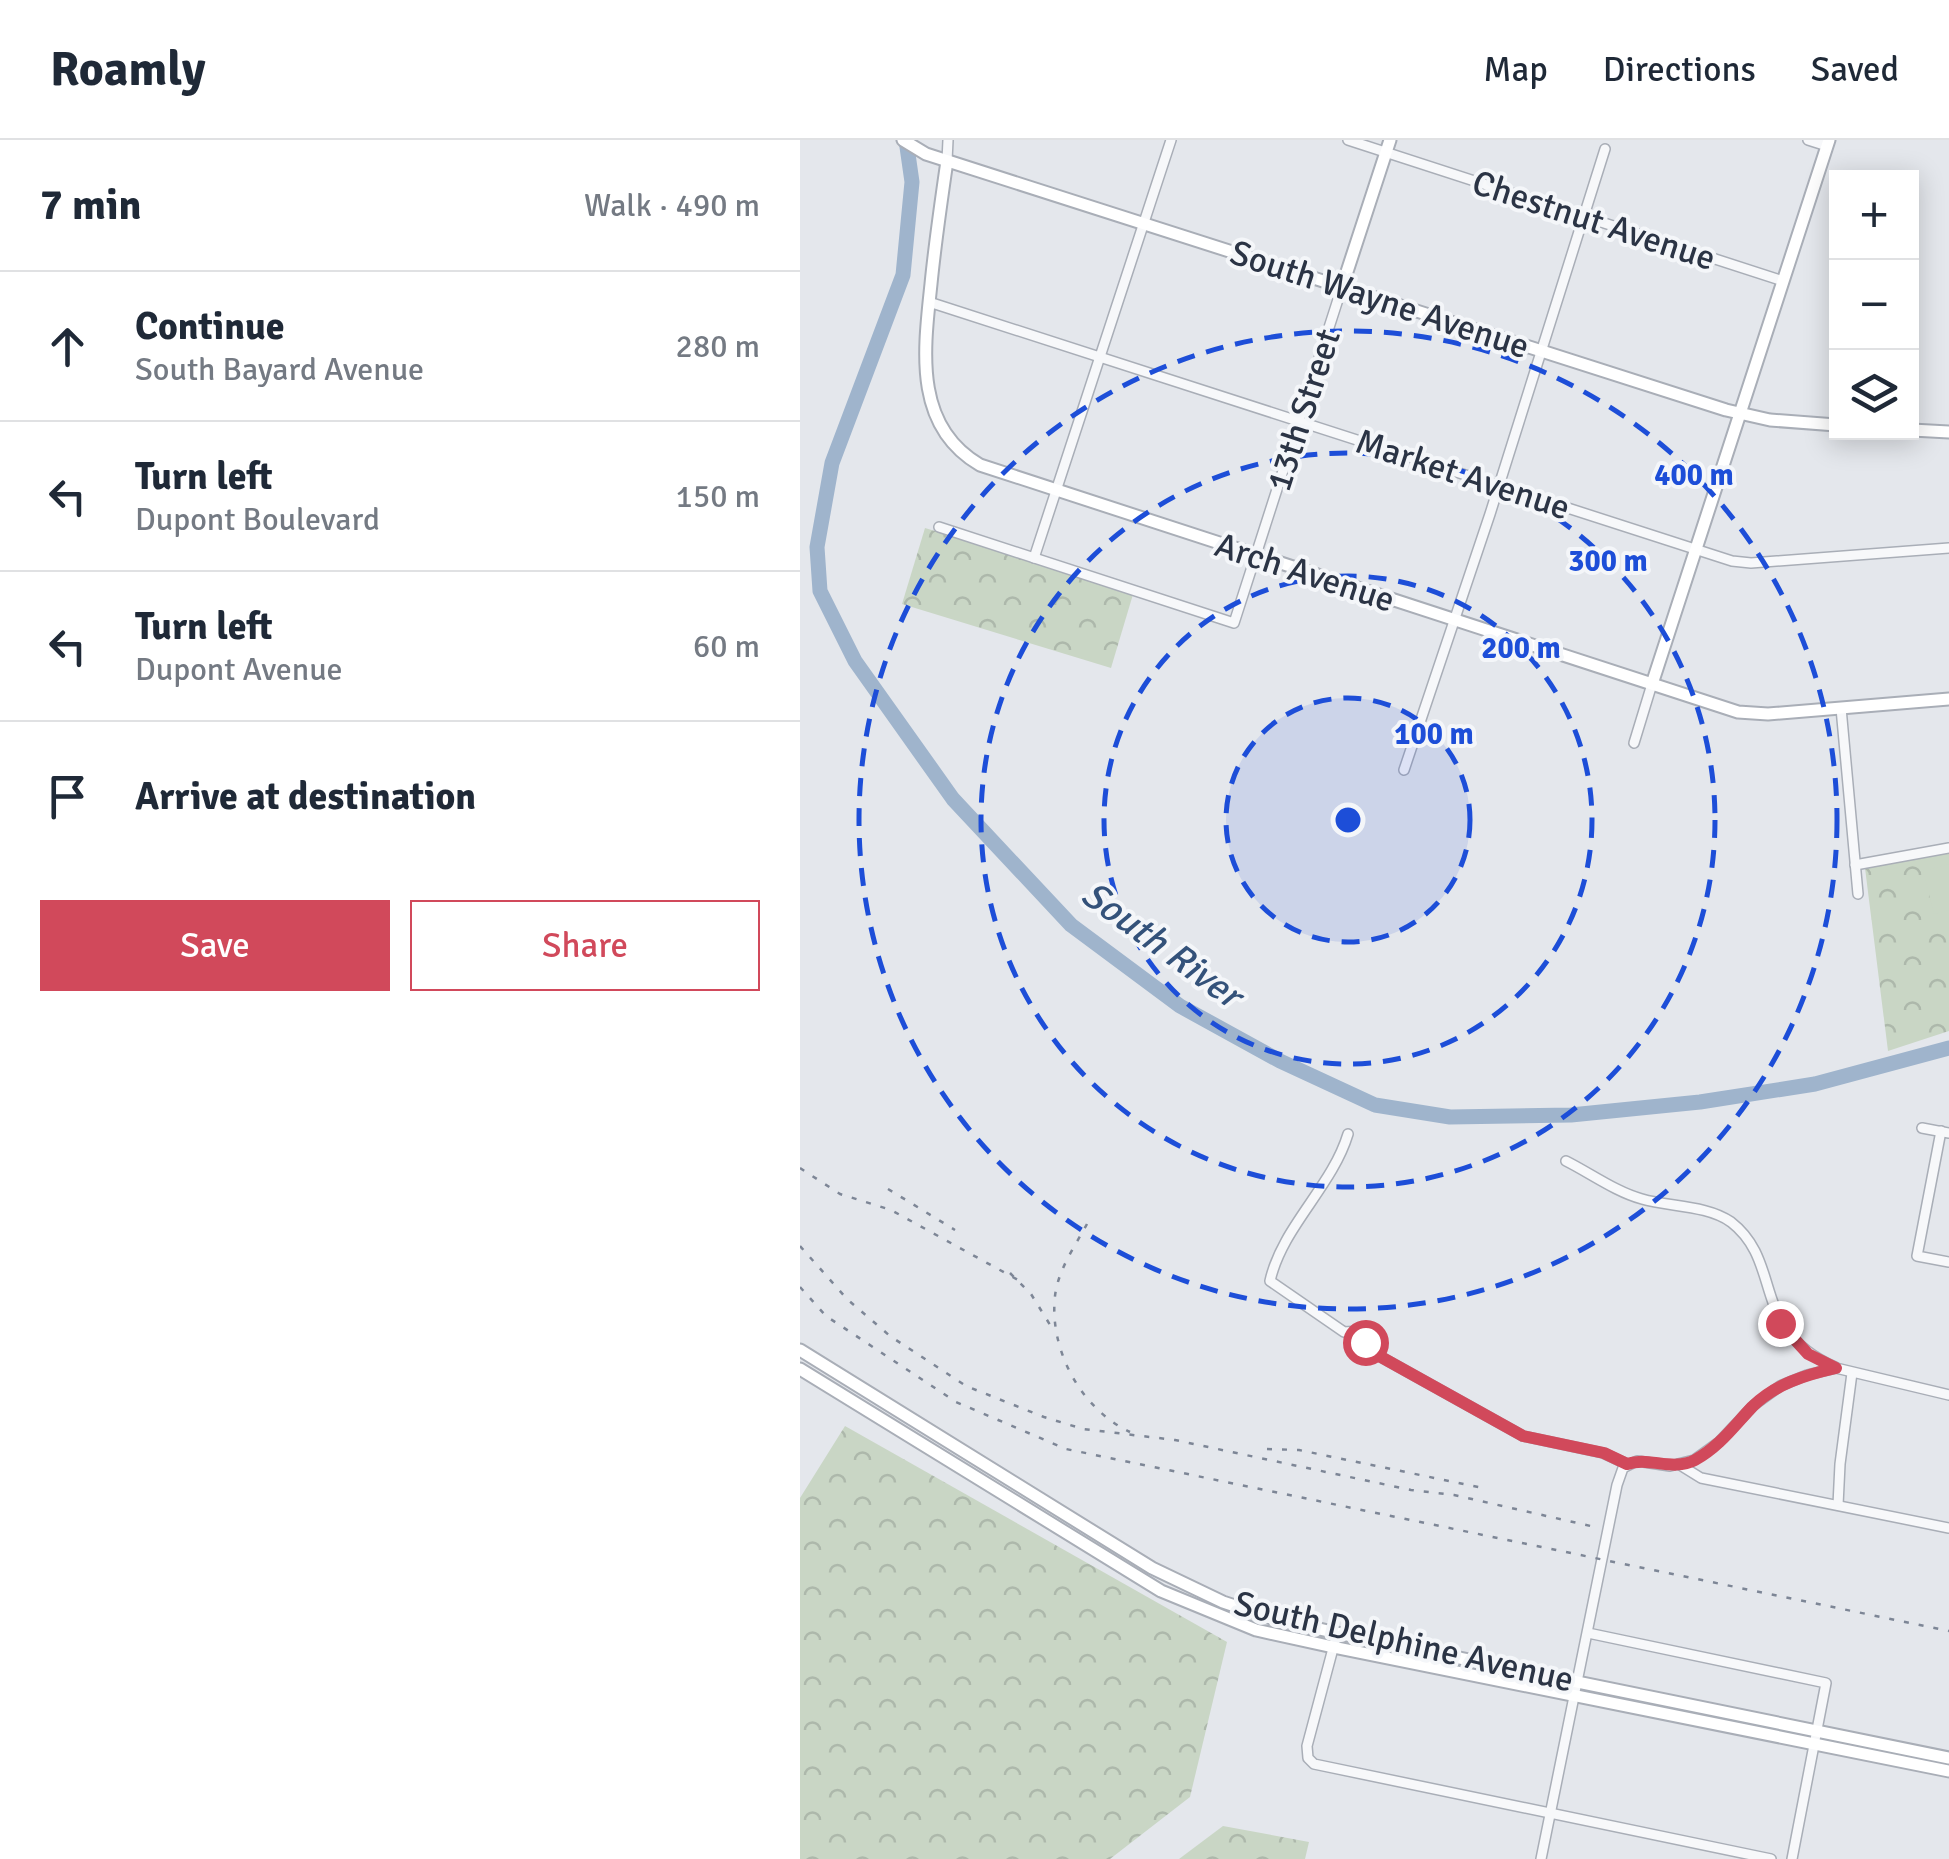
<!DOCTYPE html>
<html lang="en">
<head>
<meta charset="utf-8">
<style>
  body { margin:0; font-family:Signika,sans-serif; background:#f6f6f7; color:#1f2937 }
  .controls { position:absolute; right:30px; top:30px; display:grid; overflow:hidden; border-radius:0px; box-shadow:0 5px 25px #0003 }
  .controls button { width:90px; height:90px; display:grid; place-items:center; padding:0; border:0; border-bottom:2px solid #e0e1e3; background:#fff; color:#1f2937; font:50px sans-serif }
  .stop { position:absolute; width:30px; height:30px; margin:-22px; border:8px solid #d1495b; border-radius:50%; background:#fff }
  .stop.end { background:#d1495b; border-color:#fff; box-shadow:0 2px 10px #0008 }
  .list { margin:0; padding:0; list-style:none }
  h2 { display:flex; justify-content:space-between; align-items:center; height:130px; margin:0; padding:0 40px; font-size:42px }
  h2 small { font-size:32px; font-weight:400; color:#747a83 }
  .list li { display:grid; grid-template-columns:65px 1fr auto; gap:30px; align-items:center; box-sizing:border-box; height:150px; padding:0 40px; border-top:2px solid #e0e1e3 }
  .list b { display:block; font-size:38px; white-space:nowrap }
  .list p { margin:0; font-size:32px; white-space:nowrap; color:#747a83 }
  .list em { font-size:32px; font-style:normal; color:#747a83 }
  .actions { display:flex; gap:20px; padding:30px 40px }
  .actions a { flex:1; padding:22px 0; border:2px solid #d1495b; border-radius:0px; text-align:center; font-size:35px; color:#d1495b }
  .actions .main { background:#d1495b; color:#fff }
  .icon { flex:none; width:55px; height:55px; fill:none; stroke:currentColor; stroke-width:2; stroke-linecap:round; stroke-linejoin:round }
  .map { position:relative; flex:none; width:1149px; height:1719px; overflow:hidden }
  header { display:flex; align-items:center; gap:60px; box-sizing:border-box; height:140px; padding:0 50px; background:#fff; border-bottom:2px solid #e0e1e3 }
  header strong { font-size:48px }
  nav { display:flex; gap:55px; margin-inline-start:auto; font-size:35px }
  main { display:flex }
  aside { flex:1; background:#fff }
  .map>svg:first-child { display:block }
  .forest { fill:url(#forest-crowns) }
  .garden { fill:#c9d6c5 }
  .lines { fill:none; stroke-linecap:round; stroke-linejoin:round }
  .river { stroke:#9fb4cc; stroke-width:15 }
  .street-casing { stroke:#a9aeb7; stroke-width:12 }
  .secondary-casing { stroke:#a9aeb7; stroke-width:15 }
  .street { stroke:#f7f8fa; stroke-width:9 }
  .secondary { stroke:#fff; stroke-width:11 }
  .rail { stroke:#7d8696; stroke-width:2.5; stroke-dasharray:5 10; stroke-linecap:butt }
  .route { stroke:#d1495b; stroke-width:12 }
  .ring { fill:none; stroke:#1d4ed8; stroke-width:5; stroke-dasharray:18 12 }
  .labels { text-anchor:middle; stroke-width:8; stroke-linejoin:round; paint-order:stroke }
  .street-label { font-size:35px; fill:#2b3445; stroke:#f4f6f9 }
  .water-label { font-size:38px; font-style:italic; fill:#34527a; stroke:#f4f6f9 }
  .centre { fill:#1d4ed8; stroke:#f4f6f9; stroke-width:5 }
  .ring-label { font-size:30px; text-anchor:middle; font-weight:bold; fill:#1d4ed8; stroke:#f4f6f9; stroke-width:8; stroke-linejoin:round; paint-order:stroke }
</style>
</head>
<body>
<header>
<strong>Roamly</strong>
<nav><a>Map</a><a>Directions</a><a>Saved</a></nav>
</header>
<main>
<aside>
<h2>7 min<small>Walk · 490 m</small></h2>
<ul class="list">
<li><svg class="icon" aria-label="ahead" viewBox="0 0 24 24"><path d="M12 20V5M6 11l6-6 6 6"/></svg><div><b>Continue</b><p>South Bayard Avenue</p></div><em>280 m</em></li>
<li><svg class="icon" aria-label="left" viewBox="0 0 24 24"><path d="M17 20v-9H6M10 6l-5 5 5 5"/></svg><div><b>Turn left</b><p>Dupont Boulevard</p></div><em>150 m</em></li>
<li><svg class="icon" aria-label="left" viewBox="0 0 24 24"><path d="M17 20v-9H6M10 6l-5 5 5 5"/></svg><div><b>Turn left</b><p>Dupont Avenue</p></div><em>60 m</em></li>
<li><svg class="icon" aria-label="arrive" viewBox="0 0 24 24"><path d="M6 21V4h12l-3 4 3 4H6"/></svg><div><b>Arrive at destination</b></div></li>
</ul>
<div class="actions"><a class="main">Save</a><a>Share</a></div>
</aside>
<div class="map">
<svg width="1149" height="1719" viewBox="0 0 1149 1719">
  <defs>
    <pattern id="forest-crowns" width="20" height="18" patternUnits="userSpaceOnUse" patternTransform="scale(2.5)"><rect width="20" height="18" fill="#c9d6c5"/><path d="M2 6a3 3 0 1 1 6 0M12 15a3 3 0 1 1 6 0" fill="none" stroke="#adb8ab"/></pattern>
  </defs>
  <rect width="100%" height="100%" fill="#e4e7ec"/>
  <!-- forest -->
  <g class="forest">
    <polygon points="125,388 334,451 311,528 102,464"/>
    <polygon points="1149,709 1149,891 1088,911 1065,728"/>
    <polygon points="45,1286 427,1502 390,1657 310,1719 0,1719 0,1358"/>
    <polygon points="423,1686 509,1702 505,1719 379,1719"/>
  </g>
  <!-- garden -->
  <polygon class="garden" points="1149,724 1149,770 1134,774 1123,731"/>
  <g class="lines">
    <!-- river -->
    <polyline class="river" points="106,0 112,42 103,135 32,323 17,407 20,451 55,521 153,659 271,785 380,866 480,921 575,965 650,977 771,975 900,962 1015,944 1149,908"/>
    <!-- street casing -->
    <g class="street-casing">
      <g id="street">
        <polyline points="548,0 983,141"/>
        <polyline points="1008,0 1027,6"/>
        <polyline points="147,21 148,0"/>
        <polyline points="129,162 932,421 951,423 1149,408"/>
        <polyline points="139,387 434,483 542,147"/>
        <polyline points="234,418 371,0"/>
        <polyline points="1041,568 1058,754"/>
        <polyline points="834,603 852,544"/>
        <polyline points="604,630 690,374 805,9"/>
        <polyline points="1055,725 1149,708"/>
        <polyline points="1122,988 1149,993"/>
        <polyline points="1141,991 1117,1116 1149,1122"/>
        <path d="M548,994C532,1047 482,1087 470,1141L544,1192L560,1191L572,1212L723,1296L803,1313L827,1324"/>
        <path d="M766,1021C790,1033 816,1052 842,1059C869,1067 907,1065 931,1082C984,1123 949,1189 1035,1227"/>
        <polyline points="880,1325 901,1338 1149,1388"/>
        <polyline points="1038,1365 1040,1324 1052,1233"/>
        <polyline points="788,1493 1026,1543 992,1719"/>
        <polyline points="535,1501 507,1606 508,1618 514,1624 971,1719"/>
        <polyline points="741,1719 817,1345 823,1328 837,1321 870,1326 894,1320 919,1302 954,1265 980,1246 1007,1235 1036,1228 1149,1255"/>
      </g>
    </g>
    <!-- secondary casing -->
    <g class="secondary-casing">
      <g id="secondary">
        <polyline points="103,0 126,14 926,270 970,280 1036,285"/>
        <path d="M147,21C141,62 135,103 131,144C124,210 113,286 180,325L938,572L968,574L1149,559"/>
        <polyline points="542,147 590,0"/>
        <polyline points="1112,290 1149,292"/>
        <polyline points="852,544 1029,0"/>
        <polyline points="0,1210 352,1428 423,1462 471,1478 537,1493 1149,1618"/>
        <polyline points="0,1229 361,1451 456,1490 533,1507 1149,1631"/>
      </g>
    </g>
    <!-- street -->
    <use href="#street" class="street"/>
    <!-- secondary -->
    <use href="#secondary" class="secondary"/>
    <!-- rail -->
    <g class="rail">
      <polyline points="0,1028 40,1054 91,1070 218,1140"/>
      <polyline points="88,1049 155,1090"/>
      <path d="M287,1084C275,1106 258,1130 255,1156C249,1210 281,1269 330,1292"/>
      <polyline points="0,1106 47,1159 90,1196 166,1246 244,1277 283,1289 375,1300 611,1350 654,1355 795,1387"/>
      <polyline points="210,1133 231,1154 252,1188"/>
      <polyline points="0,1147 26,1176 156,1262 266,1309 1149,1491"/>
      <polyline points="467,1309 499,1310 683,1348"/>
    </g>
  </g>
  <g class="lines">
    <!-- route -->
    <path class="route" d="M565,1202L572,1212L723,1296L804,1313L827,1324C849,1316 872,1332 895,1320C919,1307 934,1286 952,1267C975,1244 1005,1235 1036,1228L1008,1214L980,1183"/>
  </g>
  <!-- distance rings -->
  <circle cx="548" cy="680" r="122" fill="#1d4ed8" fill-opacity=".12"/>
  <g class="ring">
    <circle cx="548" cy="680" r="122"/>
    <circle cx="548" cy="680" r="244"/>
    <circle cx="548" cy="680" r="367"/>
    <circle cx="548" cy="680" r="489"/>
  </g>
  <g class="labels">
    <!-- street labels -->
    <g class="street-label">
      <text transform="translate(794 80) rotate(18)" y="12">Chestnut Avenue</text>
      <text transform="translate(580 159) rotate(18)" y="12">South Wayne Avenue</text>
      <text transform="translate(503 270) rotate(-72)" y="12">13th Street</text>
      <text transform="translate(663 334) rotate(18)" y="12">Market Avenue</text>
      <text transform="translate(505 432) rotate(18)" y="12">Arch Avenue</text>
      <text transform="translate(604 1501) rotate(13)" y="12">South Delphine Avenue</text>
    </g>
    <!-- water labels -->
    <g class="water-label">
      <text transform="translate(362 804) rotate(36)" y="13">South River</text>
    </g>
  </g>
  <circle cx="548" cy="680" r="15" class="centre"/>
  <g class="ring-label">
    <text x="894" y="345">400 m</text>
    <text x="808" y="431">300 m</text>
    <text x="721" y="518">200 m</text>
    <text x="634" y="604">100 m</text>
  </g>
</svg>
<div class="controls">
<button>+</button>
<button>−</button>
<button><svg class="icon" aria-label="layers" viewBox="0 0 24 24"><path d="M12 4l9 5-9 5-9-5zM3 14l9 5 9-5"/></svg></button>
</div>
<div class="stop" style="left:565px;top:1202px"></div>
<div class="stop end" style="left:980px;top:1183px"></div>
</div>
</main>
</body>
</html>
